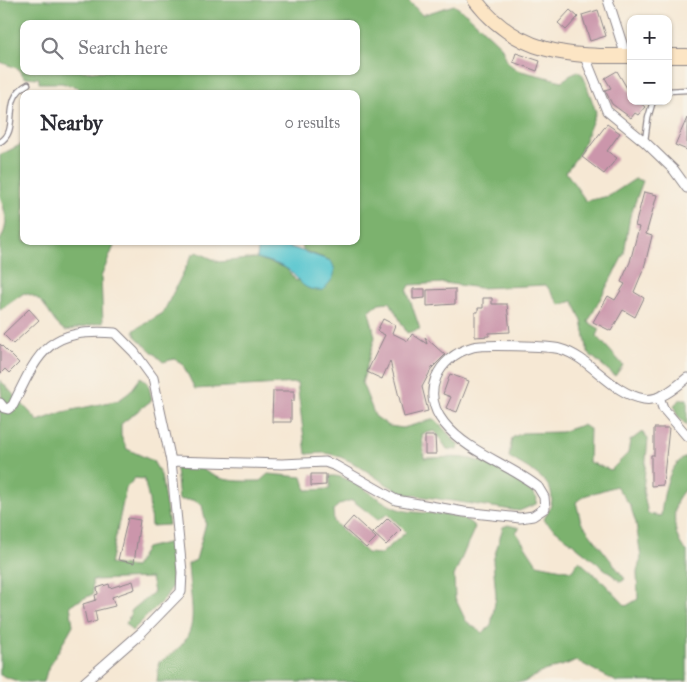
<!DOCTYPE html>
<html lang="en">
<head>
<meta charset="utf-8">
<style>
  body { margin:0; font-family:"IM FELL Great Primer",serif; background:#f7f7f7; color:#2b2b33 }
  .controls { position:absolute; right:15px; top:15px; display:grid; overflow:hidden; border-radius:10px; box-shadow:0 1px 4px #0004 }
  .controls button { width:45px; height:45px; display:grid; place-items:center; padding:0; border:0; border-bottom:1px solid #e1e1e2; background:#fff; color:#2b2b33; font:25px sans-serif }
  .list { margin:0; padding:0; list-style:none }
  h2 { display:flex; justify-content:space-between; align-items:center; height:65px; margin:0; padding:0 20px; font-size:21px }
  h2 small { font-size:16px; font-weight:400; color:#7c7c81 }
  .icon { flex:none; width:28px; height:28px; fill:none; stroke:currentColor; stroke-width:2; stroke-linecap:round; stroke-linejoin:round }
  .map { position:relative; flex:none; width:687px; height:682px; overflow:hidden }
  .search { position:absolute; background:#fff; box-shadow:0 1px 4px #0004; left:20px; top:20px; width:340px; height:55px; display:flex; align-items:center; gap:12px; box-sizing:border-box; padding:0 18px; border-radius:10px; color:#7c7c81; font-size:19px }
  .panel { position:absolute; background:#fff; box-shadow:0 1px 4px #0004; left:20px; top:90px; width:340px; height:155px; border-radius:10px }
  .map>svg:first-child { display:block }
  .forest { fill:#7bb26e; stroke:#4e6a54; fill-rule:evenodd }
  .water { fill:#59c6cf; stroke:#3e7485 }
  .building { fill:#cb96ab }
  .lines { fill:none; stroke-linecap:round; stroke-linejoin:round }
  .lane-casing { stroke:#8c8588; stroke-width:7 }
  .street-casing { stroke:#8c8588; stroke-width:11 }
  .secondary-casing { stroke:#8c8588; stroke-width:16 }
  .lane { stroke:#fff; stroke-width:4.5 }
  .street { stroke:#fff; stroke-width:9 }
  .secondary { stroke:#fce5c4; stroke-width:14 }
</style>
</head>
<body>
<div class="map">
<svg width="687" height="682" viewBox="0 0 687 682">
  <rect width="100%" height="100%" fill="#f7f3e8"/>
  <filter id="ink" filterUnits="userSpaceOnUse"><feTurbulence type="fractalNoise" baseFrequency=".02" numOctaves="2"/><feDisplacementMap in="SourceGraphic" scale="10" xChannelSelector="R" yChannelSelector="G"/><feConvolveMatrix kernelMatrix="1 2 1 2 8 2 1 2 1" color-interpolation-filters="sRGB"/></filter>
  <filter id="wash" filterUnits="userSpaceOnUse"><feTurbulence type="fractalNoise" baseFrequency=".0096" numOctaves="4" result="noise"/><feDisplacementMap in="SourceGraphic" scale="20" xChannelSelector="R" yChannelSelector="G"/><feGaussianBlur stdDeviation="1.12" result="paint"/><feColorMatrix in="noise" values="0 0 0 0 0 0 0 0 0 0 0 0 0 0 0 0 0 1.4 0 .05"/><feComposite in="paint" operator="in"/></filter>
  <g filter="url(#wash)">
    <rect width="100%" height="100%" fill="#f6e8d4"/>
    <!-- forest -->
    <g class="forest">
      <path d="M0,0H408L422,15L454,5L468,15L501,46L508,63L517,70L562,81L577,71L583,75L596,112L580,152L566,172L586,201L609,196L635,179L643,181L630,216L624,254L588,322L600,329L597,336L623,365L615,376L588,353L582,321L573,301L560,305L546,285L480,288L444,283L410,285L407,291L420,329L407,333L390,302L379,303L369,311L375,337L362,383L375,416L389,426L403,428L435,419L459,446L457,450L447,449L435,431L422,434L424,458C439,458 456,456 471,459C494,465 522,479 537,498L536,504L519,511L406,494C379,484 359,460 330,454C323,452 313,454 306,454L297,383L195,389L182,363L174,359L163,362L136,337L134,330L163,313L192,255L197,252L219,262L257,258L286,268L296,281L331,261L303,250L302,241H356V94H82L77,87L61,83H39V78L24,77L19,69L0,62ZM24,24H356V71H24Z"/>
      <path d="M24,143V241H116L101,277L103,322L66,331C46,320 51,299 24,293L0,310V241C10,221 5,214 0,195C0,184 0,167 0,155Z"/>
      <polygon points="141,377 148,383 152,400 121,424 121,436 127,449 153,461 161,475 169,525 151,526 149,500 144,479 135,478 126,488 110,564 135,567 146,548 171,542 172,587 164,599 132,631 126,624 132,610 154,592 151,578 92,580 93,594 70,605 73,625 47,671 44,682 20,682 0,675 0,405 2,400 0,380 38,421 63,412 119,400 130,392"/>
      <polygon points="681,399 687,399 687,426 677,415 674,405"/>
      <path d="M582,425L590,429L589,462L611,470L628,453L630,441L642,432L648,439L643,490L648,514L661,516C663,498 667,463 687,457V488C684,490 681,494 679,497C671,511 674,542 687,551V681L617,682L577,661L544,671L524,682H157L159,662C206,637 190,609 188,564L196,560L206,523L202,505L193,500H179L176,469C204,461 199,472 220,478C233,482 247,481 260,481L268,474L302,477L306,490L330,489V476C352,474 376,501 398,509C419,516 461,509 475,527L454,576L455,598L466,621L482,633L491,626L496,596L493,561L503,527L508,525L520,528L516,532L537,564L572,571L579,561L601,580L626,606L638,599L637,571L641,558L636,523L630,505L616,486L584,496L576,502L581,522L625,579L621,582L543,520C568,486 535,473 509,457L512,438L522,433L561,432ZM352,500L378,520L388,514L406,532L381,554L367,553L334,522L333,510L340,504Z"/>
    </g>
    <!-- water -->
    <path class="water" d="M276,242L331,261C339,274 332,280 323,290C299,292 300,276 284,267C276,263 266,261 257,258L258,249L266,244Z"/>
    <g id="blocks">
      <!-- building -->
      <g class="building">
        <polygon points="570,10 578,17 566,30 558,23"/>
        <polygon points="598,10 606,36 590,41 582,15"/>
        <polygon points="516,53 540,61 537,71 513,62"/>
        <polygon points="617,71 631,95 631,101 638,101 645,107 638,115 635,113 631,118 612,104 605,90 611,88 605,78"/>
        <polygon points="687,118 687,150 675,145"/>
        <polygon points="607,124 620,133 607,151 617,158 604,174 582,157"/>
        <polygon points="644,192 657,195 646,234 652,236 644,268 634,292 644,298 635,317 623,310 611,331 593,322 608,296 615,300 625,284 621,282 630,262 639,227 635,226"/>
        <polygon points="413,289 425,289 425,298 413,299"/>
        <polygon points="455,289 455,304 427,306 427,290"/>
        <polygon points="483,298 492,298 492,304 507,304 510,332 489,333 489,336 475,337 475,312 478,312 478,308 483,308"/>
        <polygon points="29,309 39,320 13,344 3,334"/>
        <polygon points="383,319 395,325 392,333 408,341 412,334 427,344 425,337 445,355 432,368 422,387 428,411 404,417 390,361 382,379 367,372 385,335 377,331"/>
        <polygon points="0,344 19,363 9,373 5,369 0,374"/>
        <polygon points="450,374 469,381 457,412 446,408 451,397 443,394"/>
        <polygon points="273,391 294,391 294,401 291,401 291,422 272,422"/>
        <polygon points="654,428 669,428 663,485 651,486 651,455 654,455"/>
        <polygon points="425,436 435,436 436,454 425,454"/>
        <polygon points="311,474 326,474 326,485 311,486"/>
        <polygon points="353,517 376,538 366,548 343,528"/>
        <polygon points="128,518 140,520 134,563 118,560"/>
        <polygon points="388,518 401,530 386,545 373,533"/>
        <polygon points="133,581 135,589 112,597 115,606 95,611 97,621 87,624 83,604 96,600 95,595 98,594 97,588 109,584 110,588"/>
      </g>
    </g>
  </g>
  <g filter="url(#ink)">
    <use href="#blocks" fill-opacity="0" stroke="#8c8588" stroke-width="1"/>
    <g class="lines">
      <!-- lane casing -->
      <g class="lane-casing">
        <g id="lane">
          <polyline points="668,91 687,90"/>
          <polyline points="645,141 648,118 653,101"/>
          <path d="M0,142C21,130 0,99 28,84"/>
        </g>
      </g>
      <!-- street casing -->
      <g class="street-casing">
        <g id="street">
          <polyline points="608,0 626,56"/>
          <polyline points="585,57 607,111 645,142 674,170 687,188"/>
          <polyline points="659,397 663,408 687,436"/>
          <path d="M0,403L4,408L8,409L13,405C39,351 48,328 115,333L134,352L153,378L171,461"/>
          <path d="M85,682L142,632L181,592L182,572L171,461L282,464L325,462L336,466L396,500L464,512L520,518L533,516L545,508L544,497L538,487C509,464 468,453 444,423C420,393 437,357 473,347C483,344 549,346 560,349C592,358 610,393 644,399C659,402 676,387 687,378"/>
        </g>
      </g>
      <!-- secondary casing -->
      <g class="secondary-casing">
        <g id="secondary">
          <path d="M475,0C516,54 569,57 631,56"/>
          <polyline points="668,56 687,56"/>
        </g>
      </g>
      <!-- lane -->
      <use href="#lane" class="lane"/>
      <!-- street -->
      <use href="#street" class="street"/>
      <!-- secondary -->
      <use href="#secondary" class="secondary"/>
    </g>
  </g>
</svg>
<div class="controls">
<button>+</button>
<button>−</button>
</div>
<div class="search"><svg class="icon" aria-label="search" viewBox="0 0 24 24"><circle cx="10" cy="10" r="6"/><path d="M15 15l6 6"/></svg>Search here</div>
<section class="panel">
<h2>Nearby<small>0 results</small></h2>
<ul class="list">
</ul>
</section>
</div>
</body>
</html>
